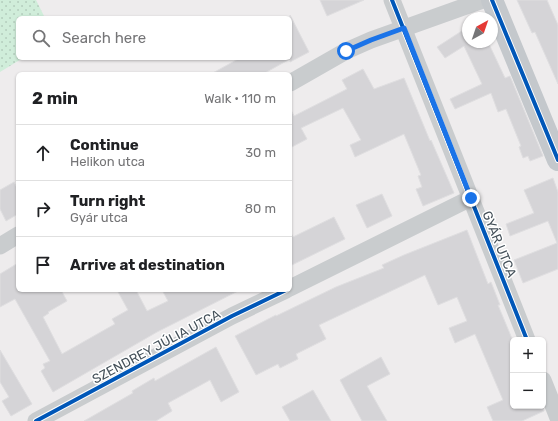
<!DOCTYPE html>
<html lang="en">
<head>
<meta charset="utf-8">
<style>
  body { margin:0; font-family:Rubik,sans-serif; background:#f2f2f2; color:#202124 }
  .controls { position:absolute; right:12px; bottom:12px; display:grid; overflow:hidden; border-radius:6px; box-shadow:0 1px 3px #0004 }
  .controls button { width:36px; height:36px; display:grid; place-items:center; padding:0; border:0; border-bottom:1px solid #e0e0e0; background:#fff; color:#202124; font:20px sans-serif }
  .compass { position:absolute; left:462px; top:12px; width:36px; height:36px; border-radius:50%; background:#fff; box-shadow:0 1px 3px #0004; rotate:40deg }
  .stop { position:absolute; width:12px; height:12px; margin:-9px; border:3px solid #1a73e8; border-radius:50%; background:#fff }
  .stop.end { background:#1a73e8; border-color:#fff; box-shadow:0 1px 4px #0008 }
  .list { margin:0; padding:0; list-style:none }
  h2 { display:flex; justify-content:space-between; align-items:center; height:52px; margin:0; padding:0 16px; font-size:17px }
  h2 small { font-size:13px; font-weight:400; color:#757577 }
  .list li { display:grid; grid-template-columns:26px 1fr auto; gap:12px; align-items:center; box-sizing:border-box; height:56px; padding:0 16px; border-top:1px solid #e0e0e0 }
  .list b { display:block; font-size:15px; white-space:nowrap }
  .list p { margin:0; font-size:13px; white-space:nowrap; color:#757577 }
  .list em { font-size:13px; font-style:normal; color:#757577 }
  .icon { flex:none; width:22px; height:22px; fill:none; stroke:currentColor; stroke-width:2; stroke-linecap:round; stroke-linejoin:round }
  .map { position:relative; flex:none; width:558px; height:421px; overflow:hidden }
  .search { position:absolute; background:#fff; box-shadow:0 1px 3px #0004; left:16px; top:16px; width:276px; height:44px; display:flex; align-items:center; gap:10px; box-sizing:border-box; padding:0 14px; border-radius:6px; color:#757577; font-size:15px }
  .panel { position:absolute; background:#fff; box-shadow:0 1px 3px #0004; left:16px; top:72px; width:276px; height:220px; border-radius:6px }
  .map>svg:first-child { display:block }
  .grass { fill:url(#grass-dots) }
  .building { fill:#d5d4d7; stroke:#dfdee0 }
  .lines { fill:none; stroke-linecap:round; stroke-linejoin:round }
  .minor { stroke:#c9ccce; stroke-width:17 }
  .major { stroke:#c4c8cc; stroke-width:22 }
  .cycleway-casing { stroke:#fff; stroke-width:6 }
  .cycleway { stroke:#0057b8; stroke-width:4 }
  .route { stroke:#1a73e8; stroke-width:5 }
  .labels { text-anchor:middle; stroke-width:3; stroke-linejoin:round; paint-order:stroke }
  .street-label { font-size:13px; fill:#445059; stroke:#fff }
</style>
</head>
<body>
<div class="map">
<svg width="558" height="421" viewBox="0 0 558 421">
  <defs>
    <pattern id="grass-dots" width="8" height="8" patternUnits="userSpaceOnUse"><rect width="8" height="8" fill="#d0edda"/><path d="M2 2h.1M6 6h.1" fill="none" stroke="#b4cdbd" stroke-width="1.8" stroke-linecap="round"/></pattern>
  </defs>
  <rect width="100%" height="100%" fill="#eeeced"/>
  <!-- grass -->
  <polygon class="grass" points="0,0 36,0 45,18 18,18 18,58 23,58 0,72"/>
  <!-- building -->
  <g class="building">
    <polygon points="320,0 364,0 327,16"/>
    <polygon points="517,0 547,0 558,25 558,84 535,32 532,33"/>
    <polygon points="290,15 309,52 290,62 290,59 263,74 211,74 240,58 290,58"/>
    <polygon points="468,27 468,42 488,42 505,78 510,76 543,156 530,161 528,156 523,158 519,147 521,146 506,109 498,112 491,93 455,109 450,99 482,84 464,46 445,58 437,47"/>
    <polygon points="363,69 374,89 404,78 430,141 431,140 454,193 423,206 416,189 422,187 418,176 421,175 404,134 355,157 350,145 361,140 343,108 301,128 307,139 290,148 290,108 294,116 347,89 342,80"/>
    <polygon points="553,178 558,192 558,269 523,283 514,260 557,243 548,221 510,236 506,224 534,213 524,190"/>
    <polygon points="14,182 18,190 18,214 6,221 0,209 0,190"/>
    <polygon points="382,194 392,216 367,228 356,205"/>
    <polygon points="334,217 345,239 290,266 290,231 293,237"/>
    <polygon points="467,230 488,284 491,282 500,305 498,305 513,341 513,406 543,406 544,411 522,421 493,421 487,407 503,400 475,334 455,343 449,328 467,321 457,297 438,305 425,275 319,325 326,339 296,354 298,359 280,368 278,364 256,375 235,336 276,315 276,316 336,287 384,268 382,265 404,255"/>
    <polygon points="18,263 18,290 61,290 67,301 48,312 49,313 43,317 62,354 115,324 112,319 128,310 117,290 136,290 147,311 168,301 162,290 240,290 157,332 53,392 41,371 45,368 43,364 50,361 15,299 0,307 0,274"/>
    <polygon points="216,347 239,392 221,402 210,380 168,403 172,411 156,421 84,421 133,393 132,391 154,378 155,381"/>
    <polygon points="0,350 32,404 11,416 2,401 9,397 0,382"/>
    <polygon points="381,357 390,374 367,386 387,421 362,421 340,380"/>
    <polygon points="313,390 331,421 290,421 282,407"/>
  </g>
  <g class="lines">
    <!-- minor -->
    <g class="minor">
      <polyline points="392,0 527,340"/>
      <polyline points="290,83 346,51 371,40 483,0"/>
      <polyline points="0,246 18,235"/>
      <polyline points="290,288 471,198"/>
      <polyline points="543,380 558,418"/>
      <polyline points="36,421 232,316 286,290"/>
    </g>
    <!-- major -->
    <polyline class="major" points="492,0 558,160"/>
    <!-- cycleway casing -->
    <g class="cycleway-casing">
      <g id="cycleway">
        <polyline points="392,0 527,340"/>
        <polyline points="492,0 558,160"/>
        <polyline points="36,421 232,316 286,290"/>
      </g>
    </g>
    <!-- cycleway -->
    <use href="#cycleway" class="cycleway"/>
  </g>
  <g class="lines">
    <!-- route -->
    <polyline class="route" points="346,51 371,40 404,28 471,198"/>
  </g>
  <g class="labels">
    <!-- street labels -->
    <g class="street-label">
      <text transform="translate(500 244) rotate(68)" y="5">GYÁR UTCA</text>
      <text transform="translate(156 346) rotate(-28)" y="5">SZENDREY JÚLIA UTCA</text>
    </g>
  </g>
</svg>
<div class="controls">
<button>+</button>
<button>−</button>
</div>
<svg class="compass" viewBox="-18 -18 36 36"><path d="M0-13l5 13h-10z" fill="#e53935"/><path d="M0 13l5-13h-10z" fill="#757577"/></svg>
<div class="stop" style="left:346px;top:51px"></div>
<div class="stop end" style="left:471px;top:198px"></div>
<div class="search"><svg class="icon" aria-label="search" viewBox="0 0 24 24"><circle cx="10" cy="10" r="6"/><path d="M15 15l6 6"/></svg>Search here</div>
<section class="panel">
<h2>2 min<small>Walk · 110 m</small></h2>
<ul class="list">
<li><svg class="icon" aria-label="ahead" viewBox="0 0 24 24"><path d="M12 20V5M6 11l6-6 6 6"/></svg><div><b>Continue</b><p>Helikon utca</p></div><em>30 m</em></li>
<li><svg class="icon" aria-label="right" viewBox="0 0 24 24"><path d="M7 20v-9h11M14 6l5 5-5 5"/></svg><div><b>Turn right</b><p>Gyár utca</p></div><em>80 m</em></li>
<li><svg class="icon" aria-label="arrive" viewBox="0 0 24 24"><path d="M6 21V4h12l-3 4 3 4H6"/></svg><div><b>Arrive at destination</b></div></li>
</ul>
</section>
</div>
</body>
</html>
